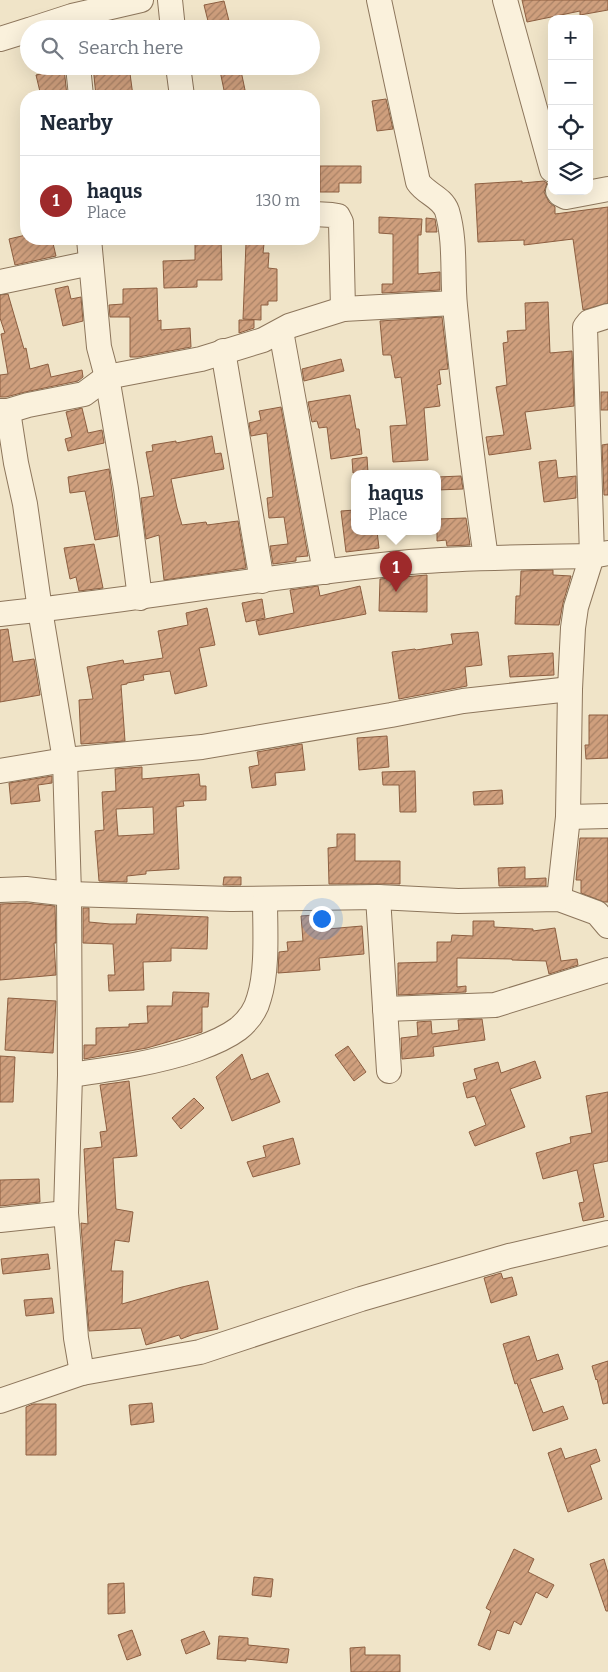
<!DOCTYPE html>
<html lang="en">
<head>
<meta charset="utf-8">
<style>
  body { margin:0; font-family:Bitter,serif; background:#f6f6f7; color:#1f2937 }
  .controls { position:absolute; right:15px; top:15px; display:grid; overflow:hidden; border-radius:10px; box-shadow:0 5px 20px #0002 }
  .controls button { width:45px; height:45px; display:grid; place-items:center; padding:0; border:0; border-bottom:1px solid #e0e1e3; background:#fff; color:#1f2937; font:25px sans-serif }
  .you { position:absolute; left:321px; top:918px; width:18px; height:18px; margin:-12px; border:4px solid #fff; border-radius:50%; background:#1a73e8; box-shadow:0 0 0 8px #1a73e833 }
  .badge { display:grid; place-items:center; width:32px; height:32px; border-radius:50%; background:#9e2a2b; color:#fff; font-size:16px; font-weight:700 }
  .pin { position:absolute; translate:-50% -41px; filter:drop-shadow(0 1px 2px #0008) }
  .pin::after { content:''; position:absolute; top:26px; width:18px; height:15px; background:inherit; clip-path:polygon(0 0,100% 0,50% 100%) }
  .popup { position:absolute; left:351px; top:470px; width:90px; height:65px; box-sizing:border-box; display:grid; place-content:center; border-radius:10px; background:#fff; filter:drop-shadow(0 1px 4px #0005); font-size:16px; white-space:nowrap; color:#747a83 }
  .popup b { font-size:19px; color:#1f2937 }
  .popup::after { content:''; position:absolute; left:50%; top:100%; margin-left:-10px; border:10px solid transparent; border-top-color:#fff }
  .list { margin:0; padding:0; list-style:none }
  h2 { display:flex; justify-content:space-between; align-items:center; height:65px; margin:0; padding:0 20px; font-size:21px }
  h2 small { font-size:16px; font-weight:400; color:#747a83 }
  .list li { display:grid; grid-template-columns:32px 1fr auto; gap:15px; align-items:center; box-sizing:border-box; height:90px; padding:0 20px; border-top:1px solid #e0e1e3 }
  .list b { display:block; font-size:19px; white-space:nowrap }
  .list p { margin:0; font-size:16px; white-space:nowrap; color:#747a83 }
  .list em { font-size:16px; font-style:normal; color:#747a83 }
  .icon { flex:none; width:28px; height:28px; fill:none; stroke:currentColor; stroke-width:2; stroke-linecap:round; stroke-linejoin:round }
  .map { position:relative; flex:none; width:608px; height:1672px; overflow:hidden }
  .search { position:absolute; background:#fff; box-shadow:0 5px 20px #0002; left:20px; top:20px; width:300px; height:55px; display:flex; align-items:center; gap:12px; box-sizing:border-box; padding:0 18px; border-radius:28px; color:#747a83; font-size:19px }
  .panel { position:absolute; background:#fff; box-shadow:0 5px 20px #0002; left:20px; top:90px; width:300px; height:155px; border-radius:20px }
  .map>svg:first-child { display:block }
  .building { fill:url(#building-hatch); stroke:#8d5f41; fill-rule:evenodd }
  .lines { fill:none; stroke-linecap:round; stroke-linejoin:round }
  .minor-casing { stroke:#8d765c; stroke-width:26 }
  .minor { stroke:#faf1dc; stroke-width:24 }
</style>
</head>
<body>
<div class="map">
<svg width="608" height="1672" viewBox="0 0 608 1672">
  <defs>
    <pattern id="building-hatch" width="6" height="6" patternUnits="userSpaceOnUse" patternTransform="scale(1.25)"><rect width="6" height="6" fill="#cf9f7d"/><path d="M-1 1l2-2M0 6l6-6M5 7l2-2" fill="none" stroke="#a98266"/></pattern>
  </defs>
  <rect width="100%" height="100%" fill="#f0e4c8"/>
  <!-- building -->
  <g class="building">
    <polygon points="522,0 608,0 608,10 580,15 580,11 527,22"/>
    <polygon points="224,1 231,29 210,29 204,5"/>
    <polygon points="93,66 129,66 133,96 96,96"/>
    <polygon points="219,66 240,66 245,90 225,95"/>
    <polygon points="64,68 67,96 41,96 36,75"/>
    <polygon points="386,99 393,129 377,131 372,101"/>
    <polygon points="320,166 361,166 361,183 339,183 339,192 320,192"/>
    <polygon points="522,181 522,183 544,181 547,183 544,192 549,202 555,207 555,214 608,207 608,303 583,310 573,239 524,245 524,240 478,242 475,184"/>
    <polygon points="379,217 422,219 421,235 418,235 418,274 440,272 440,290 382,293 382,284 393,284 393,234 379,233"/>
    <polygon points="426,218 435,219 437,232 426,232"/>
    <polygon points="26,235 26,239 52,239 56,256 15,265 9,239"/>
    <polygon points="195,239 221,239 222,280 197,280 197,287 164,288 163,261 195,260"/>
    <polygon points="246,243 264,244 263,253 269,253 268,268 277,269 277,301 268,301 268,305 261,305 261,320 243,319"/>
    <polygon points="68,286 71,299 81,297 83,321 63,326 55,289"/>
    <polygon points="157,288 158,321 161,320 161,330 190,328 191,347 138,357 130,357 130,317 110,317 109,305 123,304 123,289"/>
    <polygon points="8,294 24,349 26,348 30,369 48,364 51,377 82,370 83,377 78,381 25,392 6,397 0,397 0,375 8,374 1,334 5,333 0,318 0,295"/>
    <polygon points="548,302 550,353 572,351 574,406 525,412 531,449 489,455 486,437 504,435 496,387 507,385 503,343 508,342 507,331 526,330 525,303"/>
    <polygon points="442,317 448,369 439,370 441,384 437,385 440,406 424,408 428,460 393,462 390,426 407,425 401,377 395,378 391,355 383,355 380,321"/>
    <polygon points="239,320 254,320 254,328 239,333"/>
    <polygon points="341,359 344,371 304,381 302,369"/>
    <rect x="601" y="392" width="7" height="18"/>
    <polygon points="350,395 356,429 359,429 362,454 331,459 327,427 319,428 317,421 312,422 308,402"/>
    <polygon points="281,407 308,556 296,557 296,561 273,564 270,546 288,544 284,517 269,518 267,498 273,497 267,433 251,436 249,423 261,420 259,411"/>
    <polygon points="82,408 88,433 102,430 104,443 68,451 65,439 72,437 66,412"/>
    <polygon points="212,436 215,454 221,453 224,469 171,479 177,508 182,525 206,522 207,525 238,521 246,568 164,580 159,535 146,539 141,498 154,496 146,452 153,451 152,445 176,441 176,443"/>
    <polygon points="608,444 608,495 604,495 602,445"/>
    <polygon points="367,457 368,473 353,473 352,459"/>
    <polygon points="556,460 558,478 576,476 576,498 544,502 539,462"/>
    <polygon points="109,469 118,536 95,540 85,491 70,493 68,477"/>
    <polygon points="461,476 463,489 437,490 437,477"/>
    <polygon points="355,510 355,531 377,531 379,548 346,552 341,511"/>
    <polygon points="466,518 470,545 447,546 446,540 437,541 437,519"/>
    <polygon points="94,544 103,588 79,591 76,577 70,579 64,548"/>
    <polygon points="553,570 553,575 571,576 563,603 559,625 515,624 516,596 520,596 521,571"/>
    <polygon points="427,575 427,612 379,611 380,579"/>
    <polygon points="318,586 320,596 360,586 366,614 259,635 256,621 294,613 290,590"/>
    <polygon points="262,599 265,618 246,622 242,603"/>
    <polygon points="207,608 215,645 199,648 207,686 175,694 170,671 143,675 144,680 127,683 127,684 121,685 125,741 81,744 79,700 93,699 87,667 123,660 124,664 163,658 158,631 188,625 186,613"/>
    <polygon points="8,629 13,662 34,659 40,695 0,702 0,630"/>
    <polygon points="478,632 482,665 465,667 467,686 399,699 392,652 415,649 416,650 453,644 451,634"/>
    <polygon points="553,653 554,675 510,677 508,656"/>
    <polygon points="589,715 608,715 608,758 586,759 585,745 589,745"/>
    <polygon points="387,736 389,767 359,770 357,738"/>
    <polygon points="302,744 305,770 275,773 276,785 252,788 249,767 259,765 257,752"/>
    <path d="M142,767V779L199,774L200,786H206V800L183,801L184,806L176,807L179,869L146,871V874L127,876V882L99,881L95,831L104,830L102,792L116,791L115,769ZM153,807L154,834L118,836L116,809Z"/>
    <polygon points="415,771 416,812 400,812 399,785 383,785 382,772"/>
    <polygon points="52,776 52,783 38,785 40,801 11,804 9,783"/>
    <polygon points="502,790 503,804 474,805 473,792"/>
    <polygon points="337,834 355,834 355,861 400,861 400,884 329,884 328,848 337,847"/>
    <polygon points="580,838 608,838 608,902 604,902 581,893 581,880 576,880"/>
    <polygon points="525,867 525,879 546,878 546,886 499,886 498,868"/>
    <polygon points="224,877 241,877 241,885 223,885"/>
    <polygon points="25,903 55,906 56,943 54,943 56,975 0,980 0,904"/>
    <polygon points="83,908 89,908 89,922 110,924 136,924 137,914 208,917 207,949 171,948 171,961 143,962 144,990 109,991 108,975 115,975 113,944 83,943"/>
    <polygon points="315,915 316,930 362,926 364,954 319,958 320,970 278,973 279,952 288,951 287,942 303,941 301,916"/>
    <polygon points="473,921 494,921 494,927 533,929 533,931 555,928 561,961 577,959 578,965 549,974 546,961 512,960 512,959 457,958 457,987 466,986 466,992 398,995 398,963 437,962 437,942 451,942 452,935 473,936"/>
    <polygon points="173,992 209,993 208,1007 202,1007 202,1032 147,1048 84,1059 84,1045 96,1045 96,1028 129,1027 129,1024 148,1023 147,1006 172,1006"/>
    <polygon points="8,998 56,1001 53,1053 5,1050"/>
    <polygon points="482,1019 485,1040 433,1047 434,1056 402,1059 401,1038 418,1036 417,1022 431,1021 432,1034 459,1030 458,1020"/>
    <polygon points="348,1046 366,1072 354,1081 335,1055"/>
    <polygon points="242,1054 251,1080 268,1073 280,1102 232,1121 216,1077"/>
    <polygon points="0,1056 15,1057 13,1102 0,1102"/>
    <polygon points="535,1061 541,1078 510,1089 525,1127 475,1146 469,1132 486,1125 475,1096 467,1098 463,1083 477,1079 474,1069 498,1062 501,1073"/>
    <polygon points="129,1081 137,1156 113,1158 116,1209 133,1212 129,1242 115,1240 111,1271 123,1271 122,1304 182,1287 208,1281 218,1329 194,1334 181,1339 179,1335 146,1345 141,1328 89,1331 81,1225 81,1223 88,1224 84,1149 102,1147 100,1132 107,1131 100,1085"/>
    <polygon points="608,1092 608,1161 593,1164 604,1217 583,1221 579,1203 584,1202 577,1170 543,1179 536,1153 571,1143 570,1137 592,1133 586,1096"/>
    <polygon points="194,1098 204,1108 181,1129 172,1118"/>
    <polygon points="293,1138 300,1164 253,1177 247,1162 266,1157 263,1146"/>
    <polygon points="39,1179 40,1202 0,1206 0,1180"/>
    <polygon points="48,1254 50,1269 3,1274 1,1259"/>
    <polygon points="501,1273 503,1279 512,1277 517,1295 491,1303 484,1278"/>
    <polygon points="52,1298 54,1313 26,1316 24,1300"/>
    <polygon points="529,1336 537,1361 558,1354 563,1369 530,1379 543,1413 563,1406 568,1419 533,1431 517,1383 515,1384 503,1344"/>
    <polygon points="608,1361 608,1403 603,1404 597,1379 596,1380 592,1366"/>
    <polygon points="152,1403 154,1422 131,1425 129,1405"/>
    <polygon points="33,1404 56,1404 56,1455 26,1455 26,1407"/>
    <polygon points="561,1448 565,1459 596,1449 600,1461 590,1465 602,1499 568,1512 548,1453"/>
    <polygon points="514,1549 534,1559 528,1572 554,1585 547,1598 536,1592 521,1625 514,1621 509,1634 497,1630 490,1650 478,1645 491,1611 486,1608"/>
    <polygon points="604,1559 608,1573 608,1611 606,1611 590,1564"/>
    <polygon points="254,1577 273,1579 271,1597 252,1595"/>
    <polygon points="124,1583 125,1613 108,1614 108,1584"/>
    <polygon points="132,1630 141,1655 127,1660 118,1635"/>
    <polygon points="204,1631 210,1644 186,1654 181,1640"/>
    <polygon points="219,1636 248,1638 248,1645 289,1649 287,1663 246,1659 246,1661 217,1659"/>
    <polygon points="365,1647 365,1655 400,1655 400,1672 351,1672 350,1648"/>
  </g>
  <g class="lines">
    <!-- minor casing -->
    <g class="minor-casing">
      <g id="minor">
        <polyline points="170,0 173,29"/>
        <path d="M379,0L418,182C426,194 442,197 447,211C456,241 452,275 455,306C463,390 474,474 486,558"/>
        <polyline points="505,0 552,170"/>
        <polyline points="32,29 72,16 141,0"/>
        <polyline points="0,39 29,30"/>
        <polyline points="78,66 81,96"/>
        <polyline points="178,66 182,96"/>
        <polyline points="558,191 560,194 566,197 608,189"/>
        <polyline points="314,214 332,215 338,216 341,222 343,309"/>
        <polyline points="89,239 99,347 107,377 126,489 140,598"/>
        <polyline points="0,282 91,263"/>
        <polyline points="281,331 325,572"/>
        <polyline points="223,351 262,581"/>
        <polyline points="0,411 8,411 16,463 25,504 40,610 65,760 69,894 70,1075 66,1213 76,1338 82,1373"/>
        <polyline points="8,411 28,405 84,394 107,377 201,359 263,340 289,326 343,309 454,303"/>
        <path d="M0,614C137,600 273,575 410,562C470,557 531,557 592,556L608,553"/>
        <polyline points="0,771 65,760 202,747 391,715 463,701 570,689"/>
        <polyline points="568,817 608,816"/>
        <polyline points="0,890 26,889 69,894 231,899 378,897 458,901 559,899 597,913 608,926"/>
        <polyline points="378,897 389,1071"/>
        <polyline points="559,899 568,817 570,689 573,628 576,607 592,556 585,327 589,322 608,316"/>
        <polyline points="385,1009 495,1005 608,970"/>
        <path d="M70,1075C113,1069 155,1063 197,1049C211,1044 226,1038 238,1029C248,1021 256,1010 259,998C268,970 265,928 265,899"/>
        <polyline points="0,1220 66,1213"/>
        <polyline points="0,1401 82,1373 200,1352 361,1299 509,1256 608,1233"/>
      </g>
    </g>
    <!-- minor -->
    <use href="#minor" class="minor"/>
  </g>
</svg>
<div class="controls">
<button>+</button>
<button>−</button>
<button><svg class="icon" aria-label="locate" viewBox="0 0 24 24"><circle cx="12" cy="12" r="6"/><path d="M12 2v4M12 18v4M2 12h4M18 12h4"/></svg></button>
<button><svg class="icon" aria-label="layers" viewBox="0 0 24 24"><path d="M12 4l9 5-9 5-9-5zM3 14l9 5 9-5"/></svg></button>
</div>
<div class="you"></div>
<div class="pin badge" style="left:396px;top:592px">1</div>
<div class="popup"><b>haqus</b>Place</div>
<div class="search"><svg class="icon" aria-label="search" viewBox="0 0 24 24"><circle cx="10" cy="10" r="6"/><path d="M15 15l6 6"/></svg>Search here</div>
<section class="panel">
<h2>Nearby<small></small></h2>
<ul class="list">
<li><span class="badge">1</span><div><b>haqus</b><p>Place</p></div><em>130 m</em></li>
</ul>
</section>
</div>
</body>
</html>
